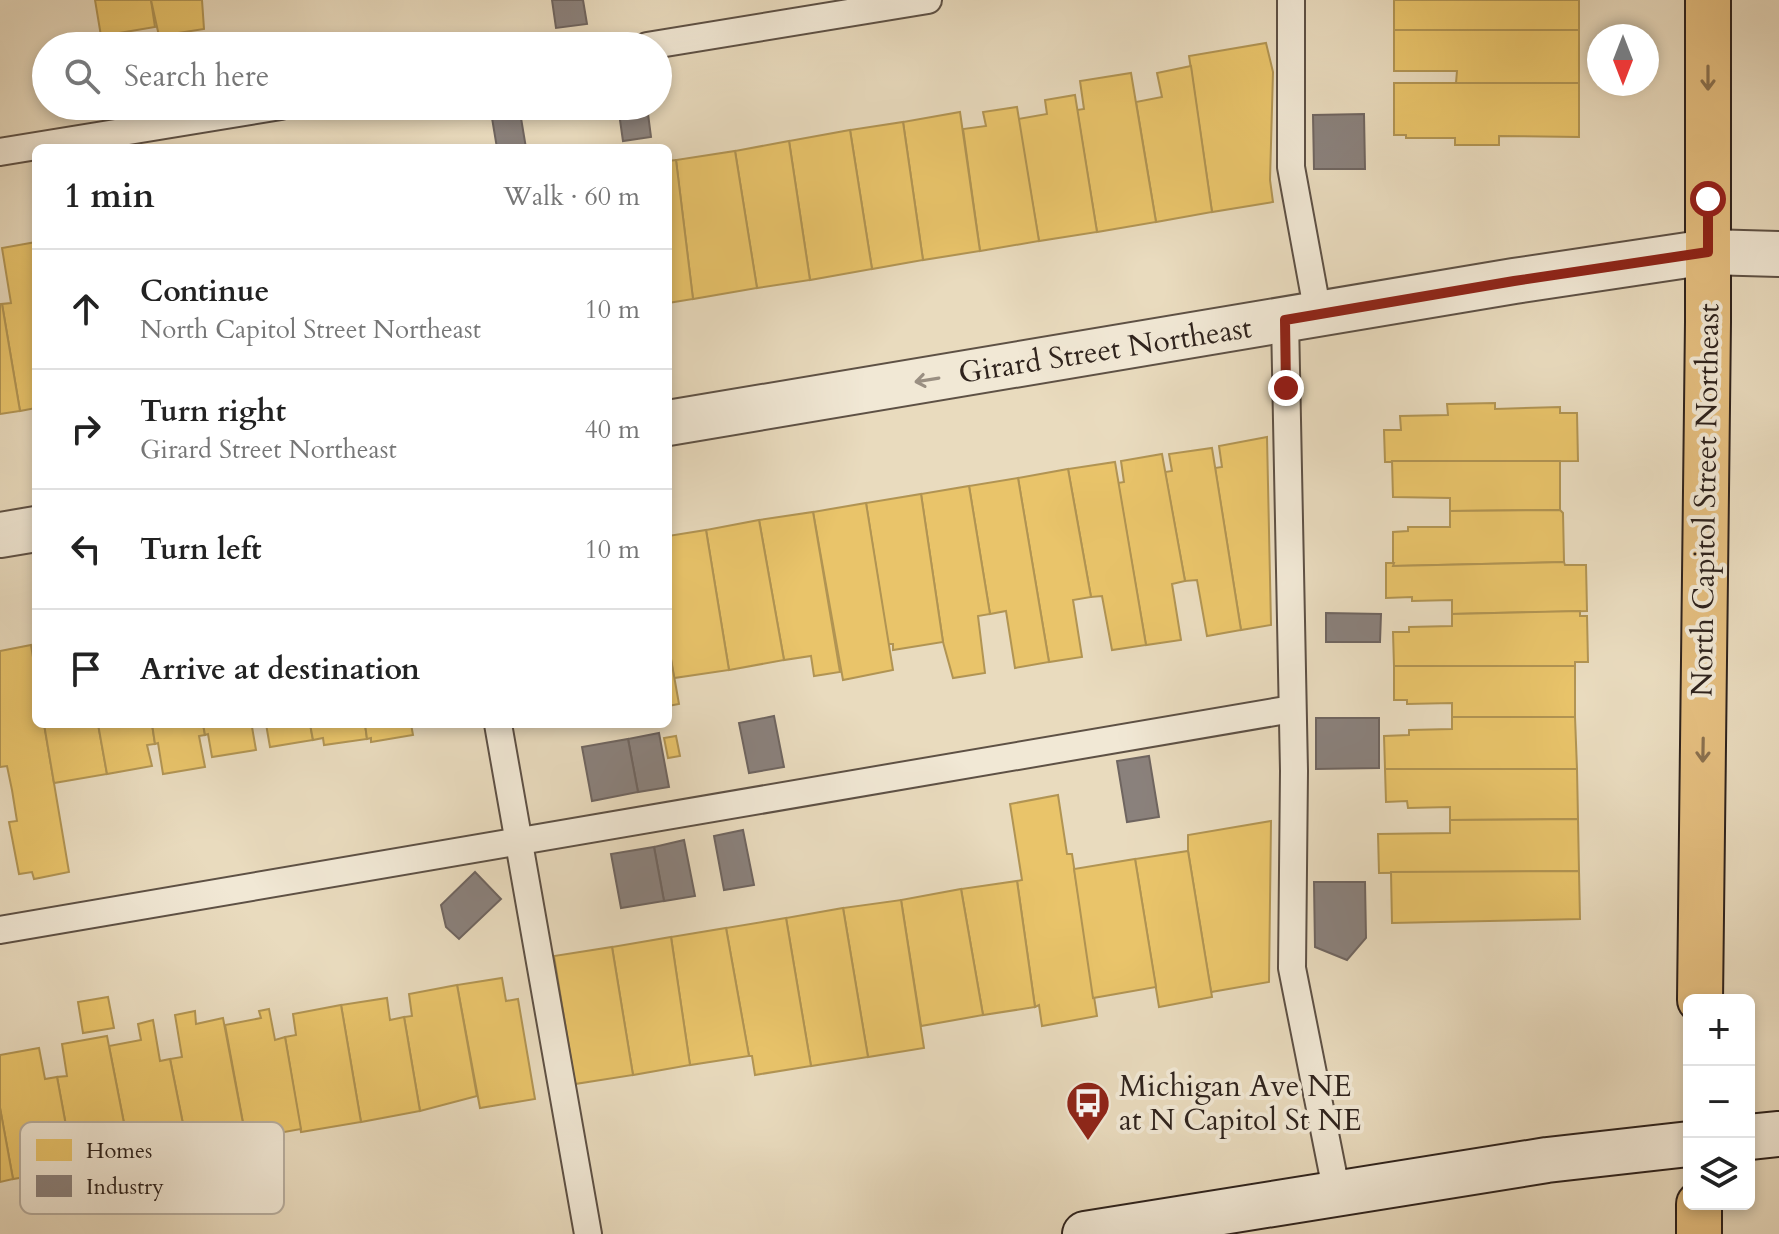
<!DOCTYPE html>
<html lang="en">
<head>
<meta charset="utf-8">
<style>
  body { margin:0; font-family:Cardo,serif; background:#f2f2f2; color:#222 }
  .controls { position:absolute; right:24px; bottom:24px; display:grid; overflow:hidden; border-radius:12px; box-shadow:0 4px 12px #0003 }
  .controls button { width:72px; height:72px; display:grid; place-items:center; padding:0; border:0; border-bottom:2px solid #e0e0e0; background:#fff; color:#222; font:40px sans-serif }
  .compass { position:absolute; left:1587px; top:24px; width:72px; height:72px; border-radius:50%; background:#fff; box-shadow:0 4px 12px #0003; rotate:180deg }
  .stop { position:absolute; width:24px; height:24px; margin:-18px; border:6px solid #8f2418; border-radius:50%; background:#fff }
  .stop.end { background:#8f2418; border-color:#fff; box-shadow:0 2px 8px #0008 }
  .list { margin:0; padding:0; list-style:none }
  h2 { display:flex; justify-content:space-between; align-items:center; height:104px; margin:0; padding:0 32px; font-size:34px }
  h2 small { font-size:26px; font-weight:400; color:#767676 }
  .list li { display:grid; grid-template-columns:52px 1fr auto; gap:24px; align-items:center; box-sizing:border-box; height:120px; padding:0 32px; border-top:2px solid #e0e0e0 }
  .list b { display:block; font-size:30px; white-space:nowrap }
  .list p { margin:0; font-size:26px; white-space:nowrap; color:#767676 }
  .list em { font-size:26px; font-style:normal; color:#767676 }
  .icon { flex:none; width:44px; height:44px; fill:none; stroke:currentColor; stroke-width:2; stroke-linecap:round; stroke-linejoin:round }
  .map { position:relative; flex:none; width:1779px; height:1234px; overflow:hidden }
  .search { position:absolute; background:#fff; box-shadow:0 4px 12px #0003; left:32px; top:32px; width:640px; height:88px; display:flex; align-items:center; gap:20px; box-sizing:border-box; padding:0 28px; border-radius:44px; color:#767676; font-size:30px }
  .panel { position:absolute; background:#fff; box-shadow:0 4px 12px #0003; left:32px; top:144px; width:640px; height:584px; border-radius:12px }
  .map>svg:first-child { display:block }
  .homes { fill:#e9c46a; stroke:#b19453; stroke-width:2 }
  .industry { fill:#8a817c; stroke:#6f6560; stroke-width:2 }
  .lines { fill:none; stroke-linecap:round; stroke-linejoin:round }
  .service-casing { stroke:#5e5145; stroke-width:30 }
  .minor-casing { stroke:#5e5145; stroke-width:48 }
  .secondary-casing { stroke:#2f231d; stroke-width:48 }
  .primary-casing { stroke:#2f231d; stroke-width:48 }
  .service { stroke:#f1e8d5; stroke-width:26 }
  .minor { stroke:#f1e8d5; stroke-width:44 }
  .secondary { stroke:#f1e8d5; stroke-width:44 }
  .primary { stroke:#e4be7f; stroke-width:44 }
  .oneway { stroke:#8a704e }
  .oneway2 { stroke:#9a8f82 }
  .route { stroke:#8f2418; stroke-width:10 }
  .labels { text-anchor:middle; stroke-width:8; stroke-linejoin:round; paint-order:stroke }
  .street-label { font-size:30px; fill:#2f231d; stroke:#f1e8d5 }
  .poi-label { font-size:30px; fill:#2f231d; stroke:#f1e8d5; text-anchor:start }
  .key { fill:#f1e8d5; stroke:#b7ad9e; stroke-width:2 }
  .key-label { font-size:22px; fill:#2f231d }
</style>
</head>
<body>
<div class="map">
<svg width="1779" height="1234" viewBox="0 0 1779 1234">
  <rect width="100%" height="100%" fill="#e9dbbe"/>
  <filter id="stains"><feTurbulence type="fractalNoise" baseFrequency=".0025" numOctaves="4"/><feColorMatrix values="0 0 0 0 .2 0 0 0 0 .09 0 0 0 0 .02 0 0 0 .5 -.17"/></filter>
  <radialGradient id="worn" r=".72"><stop offset=".6" stop-color="#630" stop-opacity="0"/><stop offset="1" stop-color="#630" stop-opacity=".3"/></radialGradient>
  <!-- homes -->
  <g class="homes">
    <polygon points="95,0 151,0 155,27 101,36"/>
    <polygon points="151,0 202,0 204,29 159,36"/>
    <rect x="1394" y="0" width="185" height="30"/>
    <polygon points="1394,30 1579,30 1579,83 1456,83 1457,71 1394,71"/>
    <polygon points="1266,43 1273,72 1270,180 1273,202 1212,212 1189,56"/>
    <polygon points="1191,66 1212,212 1156,222 1136,102 1162,97 1157,73"/>
    <polygon points="1131,73 1156,222 1097,232 1077,110 1084,109 1080,81"/>
    <polygon points="1394,83 1579,83 1579,137 1499,136 1499,145 1455,145 1455,138 1406,138 1406,135 1394,135"/>
    <polygon points="1075,95 1097,232 1039,241 1018,119 1047,114 1045,100"/>
    <polygon points="1017,107 1039,241 980,251 963,129 986,126 983,112"/>
    <polygon points="960,112 980,251 923,260 903,122"/>
    <polygon points="903,122 923,260 872,269 850,130"/>
    <polygon points="850,130 872,269 810,280 789,141"/>
    <polygon points="789,141 810,280 757,288 735,151"/>
    <polygon points="735,151 757,288 693,299 676,160"/>
    <polygon points="676,160 693,299 668,303 668,161"/>
    <polygon points="36,242 36,408 20,411 2,304 11,303 2,248"/>
    <polygon points="0,304 2,304 20,411 0,414"/>
    <polygon points="1495,403 1495,409 1560,407 1560,413 1577,413 1578,461 1385,462 1384,430 1401,430 1400,416 1448,415 1447,404"/>
    <polygon points="1267,437 1271,625 1241,630 1215,468 1222,467 1219,446"/>
    <polygon points="1212,448 1241,630 1207,636 1197,580 1185,581 1165,472 1172,471 1169,454"/>
    <polygon points="1162,454 1185,581 1172,584 1181,640 1146,645 1118,483 1124,482 1121,461"/>
    <polygon points="1392,461 1560,461 1560,510 1450,511 1450,498 1393,497"/>
    <polygon points="1115,462 1146,645 1112,650 1102,596 1091,597 1068,469"/>
    <polygon points="1068,469 1091,597 1073,600 1082,657 1049,662 1018,478"/>
    <polygon points="1018,478 1049,662 1015,668 1006,611 990,614 969,486"/>
    <polygon points="969,486 990,614 978,616 985,673 953,678 943,642 921,494"/>
    <polygon points="921,494 943,642 893,650 893,644 888,644 866,503"/>
    <polygon points="866,503 893,670 843,680 813,512"/>
    <polygon points="1560,510 1563,513 1564,562 1393,566 1393,532 1408,531 1408,527 1450,527 1450,511"/>
    <polygon points="813,512 840,672 814,676 811,656 784,660 759,520"/>
    <polygon points="759,520 784,660 729,670 706,530"/>
    <polygon points="706,530 729,670 674,678 668,642 668,536"/>
    <polygon points="1564,562 1565,565 1586,565 1587,611 1452,614 1452,600 1412,601 1412,597 1386,598 1386,563 1394,563 1393,566"/>
    <polygon points="1580,611 1580,616 1587,616 1588,662 1575,662 1575,666 1394,666 1393,632 1409,632 1409,627 1452,626 1452,614"/>
    <polygon points="668,642 679,704 668,706"/>
    <polygon points="31,645 36,676 36,724 44,724 69,872 34,879 32,872 19,874 9,822 17,821 12,790 7,766 0,767 0,651"/>
    <polygon points="1394,666 1575,666 1575,717 1452,717 1452,703 1407,704 1407,700 1394,700"/>
    <polygon points="1452,717 1575,717 1577,769 1385,769 1384,736 1409,735 1409,730 1452,729"/>
    <polygon points="44,724 98,724 107,774 54,783"/>
    <polygon points="98,724 152,724 155,744 147,745 152,766 107,774"/>
    <polygon points="152,724 203,724 205,735 199,736 205,767 163,774 158,743 155,744"/>
    <polygon points="203,724 255,724 252,727 256,750 212,757 208,734 205,735"/>
    <polygon points="255,724 310,724 313,740 270,747 266,724 256,726"/>
    <polygon points="310,724 365,724 367,739 324,745 323,738 313,740"/>
    <polygon points="365,724 411,724 413,735 371,742 371,738 367,739"/>
    <polygon points="676,736 680,756 668,758 664,738"/>
    <polygon points="1385,769 1577,769 1578,819 1450,820 1450,807 1408,808 1407,801 1386,802"/>
    <polygon points="1058,795 1067,854 1072,854 1097,1016 1042,1026 1039,1005 1035,1007 1017,881 1022,880 1010,804"/>
    <polygon points="1578,819 1579,871 1379,873 1378,834 1450,833 1450,820"/>
    <polygon points="1271,821 1269,982 1211,992 1188,851 1188,835"/>
    <polygon points="1188,851 1212,997 1159,1007 1135,859"/>
    <polygon points="1135,859 1156,987 1093,998 1074,869"/>
    <polygon points="1579,871 1580,919 1392,923 1391,872"/>
    <polygon points="1017,881 1035,1007 983,1015 961,889"/>
    <polygon points="961,889 983,1015 921,1026 901,900"/>
    <polygon points="901,900 924,1048 868,1057 843,908"/>
    <polygon points="843,908 868,1057 811,1066 786,918"/>
    <polygon points="786,918 811,1066 755,1075 752,1056 749,1056 726,928"/>
    <polygon points="726,928 749,1056 690,1065 671,937"/>
    <polygon points="671,937 690,1065 633,1075 612,947"/>
    <polygon points="612,947 633,1075 575,1084 554,956"/>
    <polygon points="502,978 506,1001 518,999 535,1099 480,1108 457,985"/>
    <polygon points="457,985 477,1096 420,1111 404,1017 412,1016 409,994"/>
    <polygon points="108,997 114,1028 83,1033 78,1002"/>
    <polygon points="387,998 390,1020 404,1017 420,1111 361,1122 341,1005"/>
    <polygon points="341,1005 361,1122 301,1132 285,1037 296,1035 293,1014"/>
    <polygon points="269,1009 275,1040 285,1037 301,1129 246,1139 225,1025 261,1018 259,1011"/>
    <polygon points="195,1011 196,1024 223,1018 246,1139 188,1149 170,1059 182,1057 175,1015"/>
    <polygon points="153,1020 160,1061 170,1059 188,1149 131,1159 109,1046 141,1040 138,1024"/>
    <polygon points="107,1036 131,1159 74,1169 57,1077 67,1076 62,1044"/>
    <polygon points="39,1048 45,1079 57,1077 74,1169 13,1179 0,1108 0,1055"/>
    <polygon points="0,1108 13,1179 0,1182"/>
  </g>
  <!-- industry -->
  <g class="industry">
    <polygon points="552,0 583,0 587,24 556,28"/>
    <polygon points="490,106 519,106 526,148 497,148"/>
    <polygon points="618,106 647,106 651,137 623,141"/>
    <polygon points="1364,114 1365,169 1314,169 1313,115"/>
    <polygon points="1326,613 1381,614 1380,642 1326,642"/>
    <polygon points="774,716 784,767 749,773 739,723"/>
    <polygon points="1316,718 1379,718 1379,768 1316,769"/>
    <polygon points="659,733 669,787 638,792 628,739"/>
    <polygon points="628,739 638,792 592,801 582,747"/>
    <polygon points="1149,756 1159,817 1127,822 1117,761"/>
    <polygon points="743,830 754,885 724,890 714,836"/>
    <polygon points="684,840 695,896 664,901 654,847"/>
    <polygon points="654,847 664,901 621,908 611,854"/>
    <polygon points="475,872 501,899 459,939 446,927 441,905"/>
    <polygon points="1314,882 1365,882 1366,938 1347,960 1315,947"/>
  </g>
  <g class="lines">
    <!-- service casing -->
    <g class="service-casing">
      <g id="service">
        <polyline points="1291,0 1291,167 1318,314"/>
        <polyline points="647,46 928,0"/>
        <polyline points="0,152 281,106"/>
        <polyline points="1285,320 1294,771 1292,968 1337,1194"/>
        <polyline points="498,724 588,1234"/>
        <polyline points="0,930 1292,709"/>
      </g>
    </g>
    <!-- minor casing -->
    <g class="minor-casing">
      <g id="minor">
        <polyline points="668,423 1514,281 1708,252 1779,254"/>
        <polyline points="0,535 36,529"/>
      </g>
    </g>
    <!-- secondary casing -->
    <g class="secondary-casing">
      <g id="secondary">
        <polyline points="1749,1137 1779,1134"/>
        <polyline points="1085,1234 1547,1160 1689,1144"/>
      </g>
    </g>
    <!-- primary casing -->
    <g class="primary-casing">
      <g id="primary">
        <polyline points="1700,1000 1708,322 1708,0"/>
        <polyline points="1699,1234 1699,1204"/>
      </g>
    </g>
    <!-- service -->
    <use href="#service" class="service"/>
    <!-- minor -->
    <use href="#minor" class="minor"/>
    <!-- secondary -->
    <use href="#secondary" class="secondary"/>
    <!-- primary -->
    <use href="#primary" class="primary"/>
  </g>
  <!-- one-way arrows -->
  <defs><path id="oneway-shaft" d="M-6 0H5M1.5-3L5.5 0L1.5 3" fill="none" stroke-width="1.6" stroke-linecap="round" stroke-linejoin="round" transform="scale(2)"/></defs>
  <g class="oneway">
    <use href="#oneway-shaft" transform="translate(1708 78) rotate(90)"/>
    <use href="#oneway-shaft" transform="translate(1703 750) rotate(91)"/>
  </g>
  <use class="oneway2" href="#oneway-shaft" transform="translate(927 380) rotate(171)"/>
  <g class="lines">
    <!-- route -->
    <polyline class="route" points="1286,388 1285,320 1514,281 1708,252 1708,199"/>
  </g>
  <!-- icons -->
  <defs>
    <g id="bus-pin" transform="scale(2.3)"><path d="M0 17L-7.5 6A9.5 9.5 0 1 1 7.5 6Z" fill="#8f2418" stroke="#f1e8d5"/><path d="M-5-6H5V4H4V6H2V4H-2V6H-4V4H-5ZM-3.5-4V0h7V-4ZM-3.5 1.2v1.5H-2V1.2ZM2 1.2v1.5H3.5V1.2Z" fill="#fff"/></g>
  </defs>
  <g fill-rule="evenodd">
    <use href="#bus-pin" x="1088" y="1103"/>
  </g>
  <g class="labels">
    <!-- street labels -->
    <g class="street-label">
      <text transform="translate(1105 350) rotate(-9)" y="10">Girard Street Northeast</text>
      <text transform="translate(1705 500) rotate(-89)" y="10">North Capitol Street Northeast</text>
    </g>
    <!-- poi labels -->
    <g class="poi-label">
      <text x="1119" y="1096">Michigan Ave NE<tspan x="1119" dy="34">at N Capitol St NE</tspan></text>
    </g>
  </g>
  <!-- legend -->
  <rect x="20" y="1122" width="264" height="92" rx="12" class="key"/>
  <rect x="36" y="1139" width="36" height="22" fill="#e9c46a"/>
  <rect x="36" y="1175" width="36" height="22" fill="#8a817c"/>
  <g class="key-label">
    <text x="86" y="1158">Homes</text>
    <text x="86" y="1194">Industry</text>
  </g>
  <rect width="100%" height="100%" filter="url(#stains)"/>
  <rect width="100%" height="100%" fill="url(#worn)"/>
</svg>
<div class="controls">
<button>+</button>
<button>−</button>
<button><svg class="icon" aria-label="layers" viewBox="0 0 24 24"><path d="M12 4l9 5-9 5-9-5zM3 14l9 5 9-5"/></svg></button>
</div>
<svg class="compass" viewBox="-18 -18 36 36"><path d="M0-13l5 13h-10z" fill="#e53935"/><path d="M0 13l5-13h-10z" fill="#767676"/></svg>
<div class="stop" style="left:1708px;top:199px"></div>
<div class="stop end" style="left:1286px;top:388px"></div>
<div class="search"><svg class="icon" aria-label="search" viewBox="0 0 24 24"><circle cx="10" cy="10" r="6"/><path d="M15 15l6 6"/></svg>Search here</div>
<section class="panel">
<h2>1 min<small>Walk · 60 m</small></h2>
<ul class="list">
<li><svg class="icon" aria-label="ahead" viewBox="0 0 24 24"><path d="M12 20V5M6 11l6-6 6 6"/></svg><div><b>Continue</b><p>North Capitol Street Northeast</p></div><em>10 m</em></li>
<li><svg class="icon" aria-label="right" viewBox="0 0 24 24"><path d="M7 20v-9h11M14 6l5 5-5 5"/></svg><div><b>Turn right</b><p>Girard Street Northeast</p></div><em>40 m</em></li>
<li><svg class="icon" aria-label="left" viewBox="0 0 24 24"><path d="M17 20v-9H6M10 6l-5 5 5 5"/></svg><div><b>Turn left</b></div><em>10 m</em></li>
<li><svg class="icon" aria-label="arrive" viewBox="0 0 24 24"><path d="M6 21V4h12l-3 4 3 4H6"/></svg><div><b>Arrive at destination</b></div></li>
</ul>
</section>
</div>
</body>
</html>
